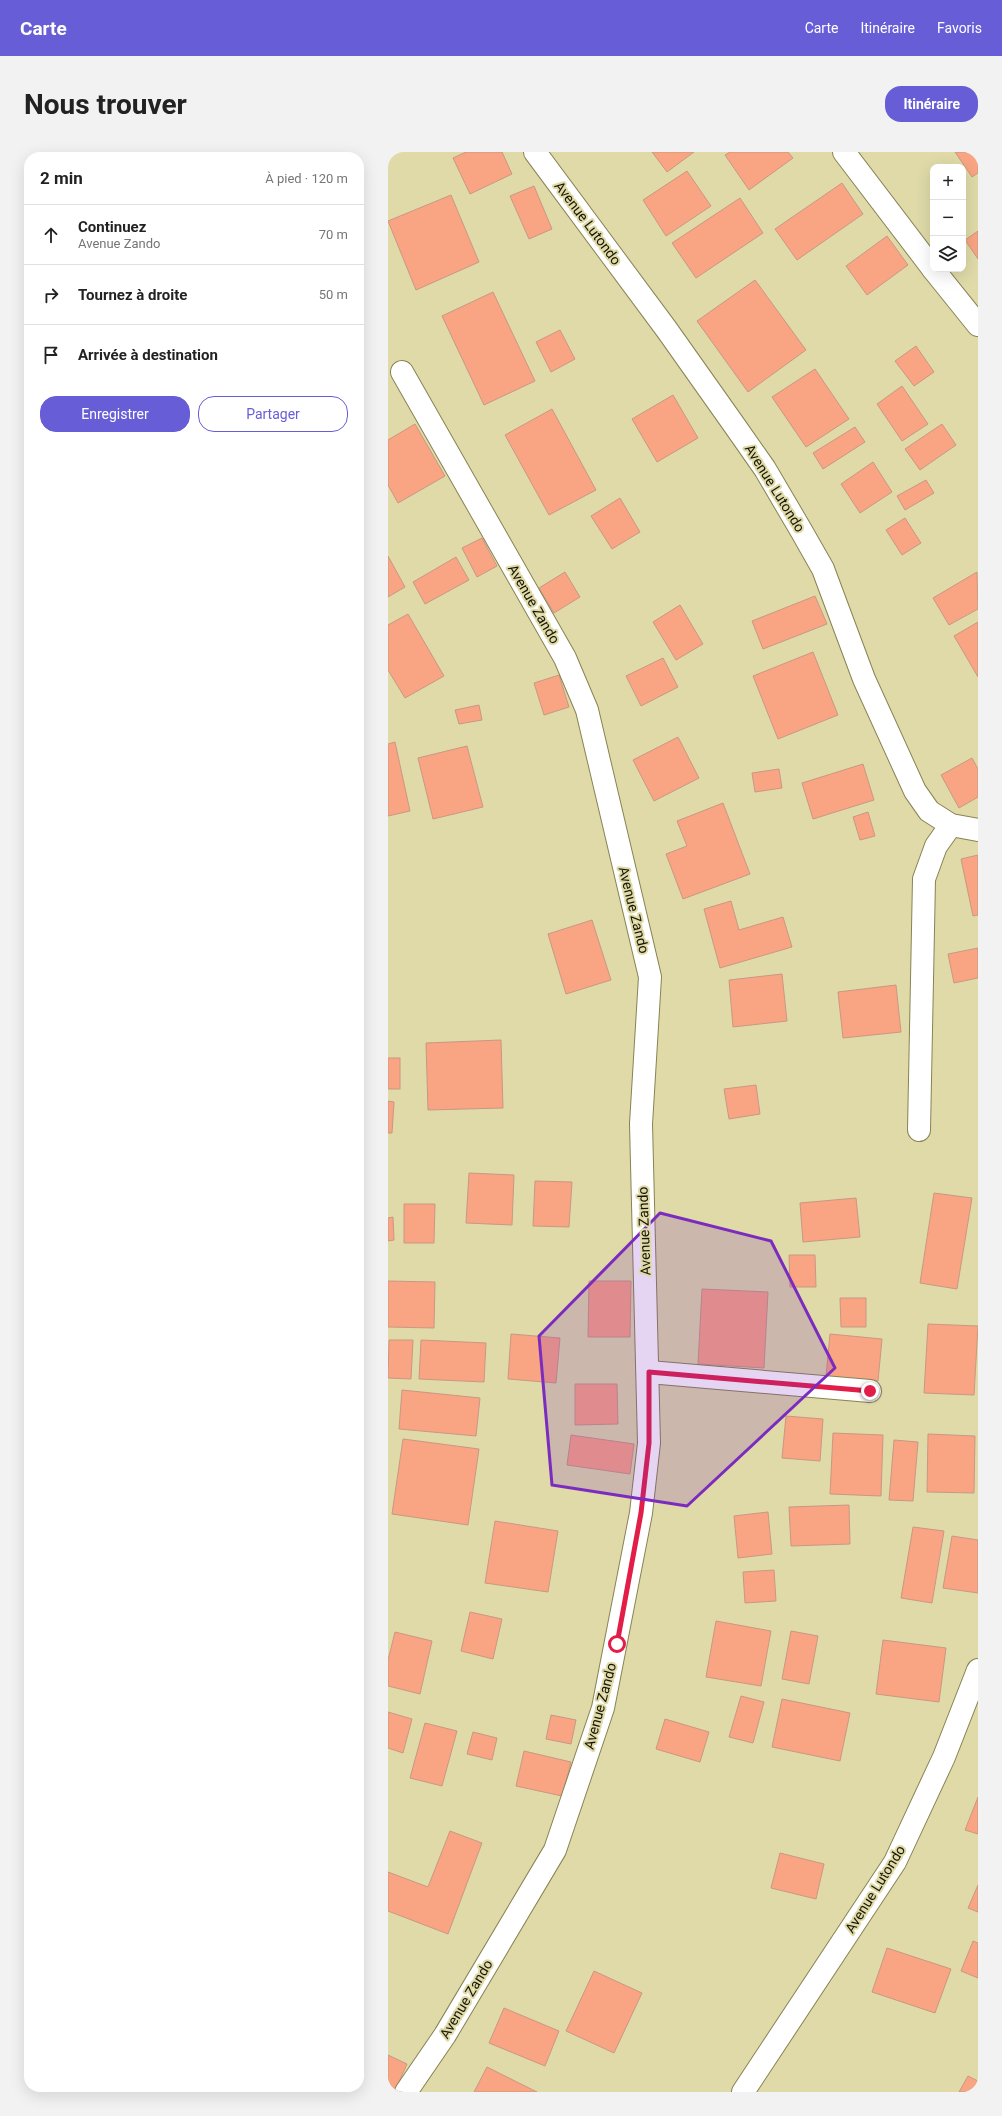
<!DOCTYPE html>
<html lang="fr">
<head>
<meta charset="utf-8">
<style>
  body { margin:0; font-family:Roboto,sans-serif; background:#f2f2f2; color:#222 }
  .controls { position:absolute; right:12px; top:12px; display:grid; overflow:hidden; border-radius:8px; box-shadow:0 4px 16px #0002 }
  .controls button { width:36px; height:36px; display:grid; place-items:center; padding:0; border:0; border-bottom:1px solid #e0e0e0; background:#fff; color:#222; font:20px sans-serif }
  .stop { position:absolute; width:12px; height:12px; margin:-9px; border:3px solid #e11d48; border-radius:50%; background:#fff }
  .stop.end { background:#e11d48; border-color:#fff; box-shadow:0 1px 4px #0008 }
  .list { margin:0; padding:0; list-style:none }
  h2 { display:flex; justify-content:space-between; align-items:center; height:52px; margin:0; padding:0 16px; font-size:17px }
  h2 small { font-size:13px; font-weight:400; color:#767676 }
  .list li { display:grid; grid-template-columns:26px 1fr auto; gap:12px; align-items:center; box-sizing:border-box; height:60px; padding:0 16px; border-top:1px solid #e0e0e0 }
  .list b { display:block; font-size:15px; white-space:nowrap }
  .list p { margin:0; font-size:13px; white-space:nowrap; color:#767676 }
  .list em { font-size:13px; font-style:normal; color:#767676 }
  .actions { display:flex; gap:8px; padding:12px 16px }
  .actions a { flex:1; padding:9px 0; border:1px solid #675dd7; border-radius:16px; text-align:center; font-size:14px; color:#675dd7 }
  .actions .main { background:#675dd7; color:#fff }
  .icon { flex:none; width:22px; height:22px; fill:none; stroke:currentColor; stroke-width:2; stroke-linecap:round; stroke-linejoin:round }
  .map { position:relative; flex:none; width:590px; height:1940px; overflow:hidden; border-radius:16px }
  header { display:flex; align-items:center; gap:24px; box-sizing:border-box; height:56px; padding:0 20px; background:#675dd7; color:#fff }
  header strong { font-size:19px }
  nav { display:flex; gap:22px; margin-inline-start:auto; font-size:14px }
  .intro { display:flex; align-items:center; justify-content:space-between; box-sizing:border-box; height:96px; padding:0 24px }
  h1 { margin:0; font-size:28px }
  .button { padding:10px 18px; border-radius:16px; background:#675dd7; color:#fff; font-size:14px; font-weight:700 }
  main { display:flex; gap:24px; padding:0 24px }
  aside { flex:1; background:#fff; border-radius:16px; box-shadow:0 4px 16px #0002 }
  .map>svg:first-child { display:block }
  .building { fill:#f9a482; stroke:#c99884 }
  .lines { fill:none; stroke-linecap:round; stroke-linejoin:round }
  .minor-casing { stroke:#888354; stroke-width:24 }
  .minor { stroke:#fff; stroke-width:22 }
  .route { stroke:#e11d48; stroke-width:5 }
  .marked { fill:#7b2cbf; fill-opacity:0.2; stroke:#7b2cbf; stroke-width:3; stroke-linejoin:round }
  .labels { text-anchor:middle; stroke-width:4; stroke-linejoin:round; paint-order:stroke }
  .street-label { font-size:14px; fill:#171503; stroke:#dfdaa8 }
</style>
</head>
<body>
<header>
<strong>Carte</strong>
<nav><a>Carte</a><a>Itinéraire</a><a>Favoris</a></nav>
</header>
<div class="intro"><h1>Nous trouver</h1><a class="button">Itinéraire</a></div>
<main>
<aside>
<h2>2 min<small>À pied · 120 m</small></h2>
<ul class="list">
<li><svg class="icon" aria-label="ahead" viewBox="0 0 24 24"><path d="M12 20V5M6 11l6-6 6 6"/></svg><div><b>Continuez</b><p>Avenue Zando</p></div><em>70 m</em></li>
<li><svg class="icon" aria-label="right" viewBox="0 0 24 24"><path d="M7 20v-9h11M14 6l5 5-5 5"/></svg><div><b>Tournez à droite</b></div><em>50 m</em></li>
<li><svg class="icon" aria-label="arrive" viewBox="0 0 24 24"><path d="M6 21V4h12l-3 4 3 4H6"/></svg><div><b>Arrivée à destination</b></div></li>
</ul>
<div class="actions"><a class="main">Enregistrer</a><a>Partager</a></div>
</aside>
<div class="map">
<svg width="590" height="1940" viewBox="0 0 590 1940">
  <rect width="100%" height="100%" fill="#dfdaa8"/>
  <!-- building -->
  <g class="building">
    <polygon points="78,0 114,0 124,22 82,42 65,6"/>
    <polygon points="264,0 306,0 279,20"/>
    <polygon points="342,0 400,0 405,6 361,38 337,3"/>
    <polygon points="567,0 590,0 590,21 584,25"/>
    <polygon points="299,19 323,54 278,84 255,48"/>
    <polygon points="454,31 475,62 409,108 387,77"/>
    <polygon points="146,34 164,77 141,87 122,44"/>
    <polygon points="63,43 91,110 28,138 0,69"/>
    <polygon points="352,46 375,81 308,126 284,91"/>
    <polygon points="590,79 590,107 577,88"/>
    <polygon points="499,84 520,113 479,143 458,114"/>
    <polygon points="367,128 418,198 360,240 309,169"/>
    <polygon points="105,140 147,229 96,253 54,164"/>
    <polygon points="172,178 187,207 163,220 148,190"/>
    <polygon points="528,194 546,220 526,234 507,209"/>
    <polygon points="427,217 461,267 418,295 384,245"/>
    <polygon points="514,234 540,272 514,289 489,252"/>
    <polygon points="285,243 310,286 269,310 244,267"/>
    <polygon points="164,257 208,338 161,363 117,283"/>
    <polygon points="27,272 57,324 10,351 0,333 0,288"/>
    <polygon points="554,272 568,293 532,318 517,297"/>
    <polygon points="467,275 477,290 435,317 425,301"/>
    <polygon points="485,310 504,340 472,361 453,332"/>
    <polygon points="538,328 546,341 517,358 509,344"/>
    <polygon points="232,346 252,380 224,397 203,364"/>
    <polygon points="517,366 533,391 514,403 498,378"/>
    <polygon points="94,386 109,414 89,425 74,396"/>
    <polygon points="0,404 17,435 0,445"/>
    <polygon points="68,405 81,428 37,452 25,430"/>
    <polygon points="177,420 192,445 166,461 151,436"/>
    <polygon points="589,420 590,457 561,473 545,446"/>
    <polygon points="427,444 439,472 375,497 364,469"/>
    <polygon points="292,453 315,492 288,508 265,470"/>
    <polygon points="20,462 56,524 17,546 0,518 0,473"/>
    <polygon points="590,470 590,525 566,484"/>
    <polygon points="425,500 450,563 390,587 365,524"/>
    <polygon points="275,506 290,535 253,554 238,524"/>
    <polygon points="171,523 181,555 156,563 146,531"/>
    <polygon points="91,553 94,568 71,572 67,558"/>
    <polygon points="290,585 311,626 266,649 245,608"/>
    <polygon points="7,590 22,659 0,664 0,592"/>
    <polygon points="79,594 95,655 45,667 30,606"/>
    <polygon points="584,606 590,617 590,645 571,656 553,623"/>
    <polygon points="475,612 486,648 425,667 414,631"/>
    <polygon points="391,617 394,636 367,640 364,621"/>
    <polygon points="335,651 362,722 295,747 278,702 299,694 289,669"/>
    <polygon points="480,660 487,684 472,688 465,665"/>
    <polygon points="590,703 590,763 585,764 573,707"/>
    <polygon points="343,749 351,778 395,765 404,795 332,816 316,757"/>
    <polygon points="204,768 223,828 178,842 160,782"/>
    <polygon points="590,796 590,826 566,831 560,802"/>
    <polygon points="394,822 399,869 345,875 341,828"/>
    <polygon points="508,833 513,880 455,886 450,840"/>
    <polygon points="113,888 115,956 40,958 38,891"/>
    <rect x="0" y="906" width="12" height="31"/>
    <polygon points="368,933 372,962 341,967 336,937"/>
    <polygon points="0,949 6,950 4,981 0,981"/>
    <polygon points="81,1021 126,1023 124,1073 78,1071"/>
    <polygon points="147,1029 184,1030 181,1075 145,1074"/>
    <polygon points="546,1041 584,1046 569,1137 532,1131"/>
    <polygon points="468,1046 472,1085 415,1090 412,1051"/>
    <polygon points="16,1052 47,1052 46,1091 16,1091"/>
    <polygon points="5,1065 6,1088 0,1089 0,1066"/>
    <polygon points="401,1103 427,1103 428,1135 402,1135"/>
    <polygon points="0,1129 47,1130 46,1176 0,1175"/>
    <polygon points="201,1129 243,1129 242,1185 200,1185"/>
    <polygon points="314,1137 380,1140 376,1216 310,1212"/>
    <polygon points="452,1146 478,1146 478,1175 453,1175"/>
    <polygon points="540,1172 590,1174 586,1243 536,1241"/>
    <polygon points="123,1182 172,1186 168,1231 120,1227"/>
    <polygon points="442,1182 494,1187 490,1229 438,1224"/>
    <polygon points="1,1188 25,1188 23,1227 0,1226"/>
    <polygon points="33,1188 98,1191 96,1230 31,1227"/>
    <polygon points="187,1232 229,1232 230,1272 187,1273"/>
    <polygon points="14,1238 92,1246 88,1284 11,1277"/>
    <polygon points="398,1264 435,1267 432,1309 394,1306"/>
    <polygon points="445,1281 495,1283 493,1344 442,1342"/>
    <polygon points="540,1282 587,1284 586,1341 539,1340"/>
    <polygon points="183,1283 246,1292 242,1322 179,1313"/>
    <polygon points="15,1287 91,1297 80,1373 4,1362"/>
    <polygon points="506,1288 530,1290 525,1349 501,1348"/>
    <polygon points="461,1353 462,1392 403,1394 401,1355"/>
    <polygon points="380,1360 384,1402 350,1406 346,1364"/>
    <polygon points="107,1369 170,1379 160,1440 97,1431"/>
    <polygon points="525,1375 556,1379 544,1451 513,1446"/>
    <polygon points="564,1384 590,1388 590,1441 555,1436"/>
    <polygon points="386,1418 388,1449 357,1451 355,1420"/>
    <polygon points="82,1460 114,1467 105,1507 73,1499"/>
    <polygon points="328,1469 383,1479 373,1534 318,1525"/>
    <polygon points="403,1479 430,1484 421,1532 394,1527"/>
    <polygon points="7,1480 44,1489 32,1542 0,1534 0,1508"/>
    <polygon points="495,1488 558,1496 551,1550 488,1542"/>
    <polygon points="353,1544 376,1550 365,1591 341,1585"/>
    <polygon points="394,1547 462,1561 452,1609 384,1595"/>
    <polygon points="0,1560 24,1567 15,1601 0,1596"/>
    <polygon points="163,1563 188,1568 183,1592 158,1587"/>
    <polygon points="277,1567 321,1580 312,1610 268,1597"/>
    <polygon points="37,1571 69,1579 54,1634 22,1626"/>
    <polygon points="85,1580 109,1586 104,1608 79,1602"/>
    <polygon points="136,1599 183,1610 174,1644 128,1634"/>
    <polygon points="590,1645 590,1682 577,1678"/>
    <polygon points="62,1679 94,1691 60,1782 0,1759 0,1720 40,1735"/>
    <polygon points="392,1701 436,1712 428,1747 383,1736"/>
    <polygon points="590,1733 590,1760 580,1756"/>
    <polygon points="585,1789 590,1791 590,1826 573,1819"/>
    <polygon points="499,1796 563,1817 547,1861 484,1840"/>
    <polygon points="206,1819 254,1841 226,1901 178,1879"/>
    <polygon points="116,1856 171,1879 157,1914 101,1891"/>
    <polygon points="0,1903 19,1912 7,1939 0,1935"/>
    <polygon points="99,1915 149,1940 86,1940"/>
    <polygon points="580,1924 590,1929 590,1940 571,1940"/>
  </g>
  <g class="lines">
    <!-- minor casing -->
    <g class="minor-casing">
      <g id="minor">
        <polyline points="147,0 279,178 349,277 377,317 414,380 435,417 476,527 527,639 541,659 563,673 590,678"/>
        <polyline points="456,0 545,117"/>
        <polyline points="545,117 590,173"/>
        <polyline points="14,220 177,506 199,558 262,825 253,972 261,1291 253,1361 215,1556 167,1698 57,1883 18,1940"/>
        <polyline points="531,978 536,727 548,694 563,673"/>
        <polyline points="261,1220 482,1239"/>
        <polyline points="355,1940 507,1710 556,1605 590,1518"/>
      </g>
    </g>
    <!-- minor -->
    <use href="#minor" class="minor"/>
  </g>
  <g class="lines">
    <!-- route -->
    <polyline class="route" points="229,1492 253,1361 261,1291 261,1220 482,1239"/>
  </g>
  <!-- marked area -->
  <path class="marked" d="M272,1061L383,1089L447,1216L299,1354L164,1333L151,1184Z"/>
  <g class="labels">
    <!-- street labels -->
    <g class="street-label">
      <text transform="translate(200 71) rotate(53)" y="5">Avenue Lutondo</text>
      <text transform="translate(387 336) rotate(58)" y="5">Avenue Lutondo</text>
      <text transform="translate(146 452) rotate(60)" y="5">Avenue Zando</text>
      <text transform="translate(246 758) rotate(76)" y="5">Avenue Zando</text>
      <text transform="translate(256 1079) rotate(-92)" y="5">Avenue Zando</text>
      <text transform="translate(212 1554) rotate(-75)" y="5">Avenue Zando</text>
      <text transform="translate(487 1737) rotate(-58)" y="5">Avenue Lutondo</text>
      <text transform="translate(78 1847) rotate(-59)" y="5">Avenue Zando</text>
    </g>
  </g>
</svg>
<div class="controls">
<button>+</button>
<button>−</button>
<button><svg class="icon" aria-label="layers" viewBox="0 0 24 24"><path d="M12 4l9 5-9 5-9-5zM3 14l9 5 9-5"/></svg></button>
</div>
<div class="stop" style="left:229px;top:1492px"></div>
<div class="stop end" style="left:482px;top:1239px"></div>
</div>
</main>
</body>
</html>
